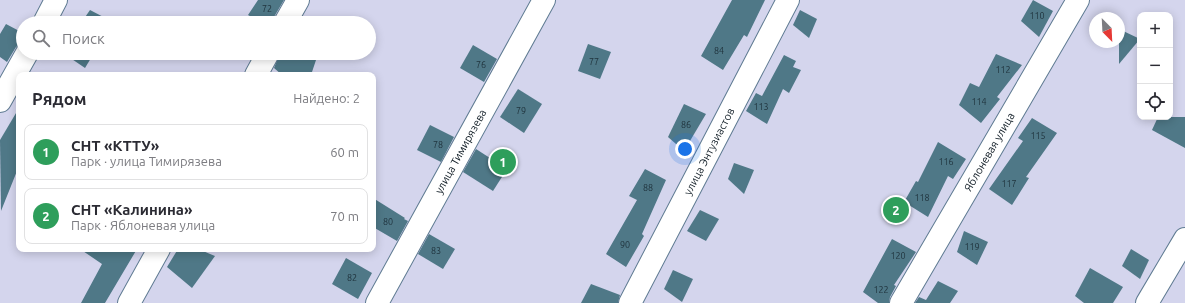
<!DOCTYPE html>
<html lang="ru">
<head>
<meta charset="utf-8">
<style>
  body { margin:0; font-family:Ubuntu,sans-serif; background:#f7f7f7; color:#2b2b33 }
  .controls { position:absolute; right:12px; top:12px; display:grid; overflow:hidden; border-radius:8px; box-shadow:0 2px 10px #0003 }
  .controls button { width:36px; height:36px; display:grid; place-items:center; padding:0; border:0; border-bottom:1px solid #e1e1e2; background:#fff; color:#2b2b33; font:20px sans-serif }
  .compass { position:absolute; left:1089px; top:12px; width:36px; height:36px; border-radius:50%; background:#fff; box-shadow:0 2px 10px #0003; rotate:156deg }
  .you { position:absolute; left:685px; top:149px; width:14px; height:14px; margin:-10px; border:3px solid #fff; border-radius:50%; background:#1a73e8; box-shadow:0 0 0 6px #1a73e833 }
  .badge { display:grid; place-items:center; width:26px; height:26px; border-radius:50%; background:#126f1b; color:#fff; font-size:13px; font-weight:700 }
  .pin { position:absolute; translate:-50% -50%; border:2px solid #fff; box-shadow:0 1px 4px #0006 }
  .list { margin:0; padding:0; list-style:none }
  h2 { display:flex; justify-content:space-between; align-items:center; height:52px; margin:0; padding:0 16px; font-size:17px }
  h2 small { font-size:13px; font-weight:400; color:#7c7c81 }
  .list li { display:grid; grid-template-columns:26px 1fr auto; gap:12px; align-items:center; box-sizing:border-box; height:56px; margin:0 8px 8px; padding:0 8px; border:1px solid #e1e1e2; border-radius:8px }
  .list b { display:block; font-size:15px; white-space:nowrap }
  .list p { margin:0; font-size:13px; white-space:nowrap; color:#7c7c81 }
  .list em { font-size:13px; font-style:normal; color:#7c7c81 }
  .icon { flex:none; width:22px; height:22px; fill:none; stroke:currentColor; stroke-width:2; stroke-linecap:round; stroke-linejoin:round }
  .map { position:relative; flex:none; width:1185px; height:303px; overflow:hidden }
  .search { position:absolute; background:#fff; box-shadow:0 2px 10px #0003; left:16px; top:16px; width:360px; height:44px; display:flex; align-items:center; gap:10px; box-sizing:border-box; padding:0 14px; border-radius:22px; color:#7c7c81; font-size:15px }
  .panel { position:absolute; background:#fff; box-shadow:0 2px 10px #0003; left:16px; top:72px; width:360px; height:180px; border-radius:8px }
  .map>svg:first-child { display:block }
  .green { fill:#d4d5ed; fill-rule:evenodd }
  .building { fill:#4f7887 }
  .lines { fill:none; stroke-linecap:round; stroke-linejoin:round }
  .minor-casing { stroke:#5f7b92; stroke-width:24 }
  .minor { stroke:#fff; stroke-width:22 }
  .labels { text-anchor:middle; stroke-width:3; stroke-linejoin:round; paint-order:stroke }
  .number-label { font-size:9px; fill:#20343e }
  .street-label { font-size:11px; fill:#111d26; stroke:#f3f9fe }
</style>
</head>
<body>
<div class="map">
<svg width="1185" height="303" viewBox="0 0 1185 303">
  <rect width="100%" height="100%" fill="#f3f9fe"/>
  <!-- green -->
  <path class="green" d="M0,0H1185V303H0ZM1140,15H1170V117H1140ZM1095,18H1119V42H1095ZM23,23H369V53H23ZM19,75H373V249H19Z"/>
  <!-- building -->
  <g class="building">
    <polygon points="258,0 284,0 274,17 273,23 262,23 248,15"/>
    <polygon points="732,0 765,0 747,37 744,35 723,70 701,56"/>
    <polygon points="1033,0 1053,11 1039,37 1021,21"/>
    <polygon points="90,10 113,22 112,23 81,23"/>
    <polygon points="800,10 817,19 809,38 793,25"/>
    <polygon points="6,24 23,33 23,42 16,47 7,62 0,57 0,34"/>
    <polygon points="1119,29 1140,39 1119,64"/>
    <polygon points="588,44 611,52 600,79 578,71"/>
    <polygon points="473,45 497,59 484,82 460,68"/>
    <polygon points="63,53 94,53 85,68"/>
    <polygon points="280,53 303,53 316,60 311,75 282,75 274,68"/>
    <polygon points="996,54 1022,65 997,97 1000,99 981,123 959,105 970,83 979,87"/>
    <polygon points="784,55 796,61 793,67 801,70 789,93 783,89 767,124 746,111 756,93 762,96"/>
    <polygon points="518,89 542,104 524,133 500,117"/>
    <polygon points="684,104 706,114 684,151 668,137"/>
    <polygon points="19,108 19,166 1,211 0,140"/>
    <polygon points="1158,117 1185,117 1185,148 1152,130"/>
    <polygon points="1032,118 1057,133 1026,177 1029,178 1012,205 989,189 1023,141 1018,138"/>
    <polygon points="430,125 454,137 441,162 417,150"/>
    <polygon points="938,142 966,159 953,179 948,176 928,217 904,202 916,181 918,182"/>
    <polygon points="476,149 507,169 493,191 463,172"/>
    <polygon points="734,163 754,170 744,194 728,179"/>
    <polygon points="645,169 666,180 642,234 644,236 626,267 606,254 637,200 629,196"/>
    <polygon points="373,198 405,218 404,219 408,221 397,241 373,227"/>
    <polygon points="700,210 719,219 706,241 687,231"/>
    <polygon points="964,231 988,242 977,265 957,252"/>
    <polygon points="429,234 455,249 443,269 418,254"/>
    <polygon points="892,239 916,252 894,285 896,286 890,297 889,303 878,303 863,292"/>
    <polygon points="80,249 137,249 105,303 81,303 102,264"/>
    <polygon points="178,249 198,249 215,256 192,288 167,267"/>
    <polygon points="1131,249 1149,260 1140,279 1122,266"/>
    <polygon points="346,258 372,273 358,299 332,284"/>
    <polygon points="1090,268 1123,287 1113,303 1084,303 1075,296"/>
    <polygon points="673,270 693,279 682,302 664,289"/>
    <polygon points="938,281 958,291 950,303 915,303 919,297 926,300"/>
    <polygon points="591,284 620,295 618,303 581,303"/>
  </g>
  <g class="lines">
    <!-- minor casing -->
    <g class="minor-casing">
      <g id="minor">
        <polyline points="44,23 56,0"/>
        <polyline points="285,23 298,0"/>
        <polyline points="256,75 268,53"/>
        <polyline points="0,101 27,53"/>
        <polyline points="129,303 159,249"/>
        <path id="s1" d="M377,303L544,0"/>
        <path id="s2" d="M630,303L788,0"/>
        <path id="s3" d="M901,303L1078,0"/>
        <polyline points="1147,303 1185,239"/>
      </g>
    </g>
    <!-- minor -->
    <use href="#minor" class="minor"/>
  </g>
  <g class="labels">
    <!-- number labels -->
    <g class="number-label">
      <text x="267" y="12">72</text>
      <text x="1037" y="19">110</text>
      <text x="719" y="54">84</text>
      <text x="594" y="65">77</text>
      <text x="481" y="68">76</text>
      <text x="1003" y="73">112</text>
      <text x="979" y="105">114</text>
      <text x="761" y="110">113</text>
      <text x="521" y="114">79</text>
      <text x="686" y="128">86</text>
      <text x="1038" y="139">115</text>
      <text x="438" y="148">78</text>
      <text x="946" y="165">116</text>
      <text x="1009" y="187">117</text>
      <text x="648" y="191">88</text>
      <text x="922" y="201">118</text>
      <text x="388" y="225">80</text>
      <text x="625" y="248">90</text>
      <text x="972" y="250">119</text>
      <text x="436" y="254">83</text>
      <text x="898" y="259">120</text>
      <text x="352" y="281">82</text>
      <text x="881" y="293">122</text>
    </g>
    <!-- street labels -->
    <g class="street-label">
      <text dy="4" stroke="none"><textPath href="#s1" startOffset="173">улица Тимирязева</textPath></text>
      <text dy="4" stroke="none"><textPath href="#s2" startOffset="171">улица Энтузиастов</textPath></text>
      <text dy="4" stroke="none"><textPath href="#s3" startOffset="175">Яблоневая улица</textPath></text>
    </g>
  </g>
</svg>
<div class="controls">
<button>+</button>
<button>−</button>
<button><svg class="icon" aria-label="locate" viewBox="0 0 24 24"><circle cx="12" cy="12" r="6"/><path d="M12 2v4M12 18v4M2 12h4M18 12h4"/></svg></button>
</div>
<svg class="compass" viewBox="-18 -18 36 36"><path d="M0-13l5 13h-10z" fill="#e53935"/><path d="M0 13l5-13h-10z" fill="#7c7c81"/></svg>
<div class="you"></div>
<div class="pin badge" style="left:503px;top:162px;background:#2e9e5b">1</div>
<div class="pin badge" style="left:896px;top:210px;background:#2e9e5b">2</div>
<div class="search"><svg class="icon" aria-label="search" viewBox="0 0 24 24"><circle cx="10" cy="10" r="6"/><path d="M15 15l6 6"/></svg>Поиск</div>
<section class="panel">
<h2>Рядом<small>Найдено: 2</small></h2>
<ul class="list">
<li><span class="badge" style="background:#2e9e5b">1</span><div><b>СНТ «КТТУ»</b><p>Парк · улица Тимирязева</p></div><em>60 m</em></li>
<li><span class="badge" style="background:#2e9e5b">2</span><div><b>СНТ «Калинина»</b><p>Парк · Яблоневая улица</p></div><em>70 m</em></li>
</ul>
</section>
</div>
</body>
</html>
